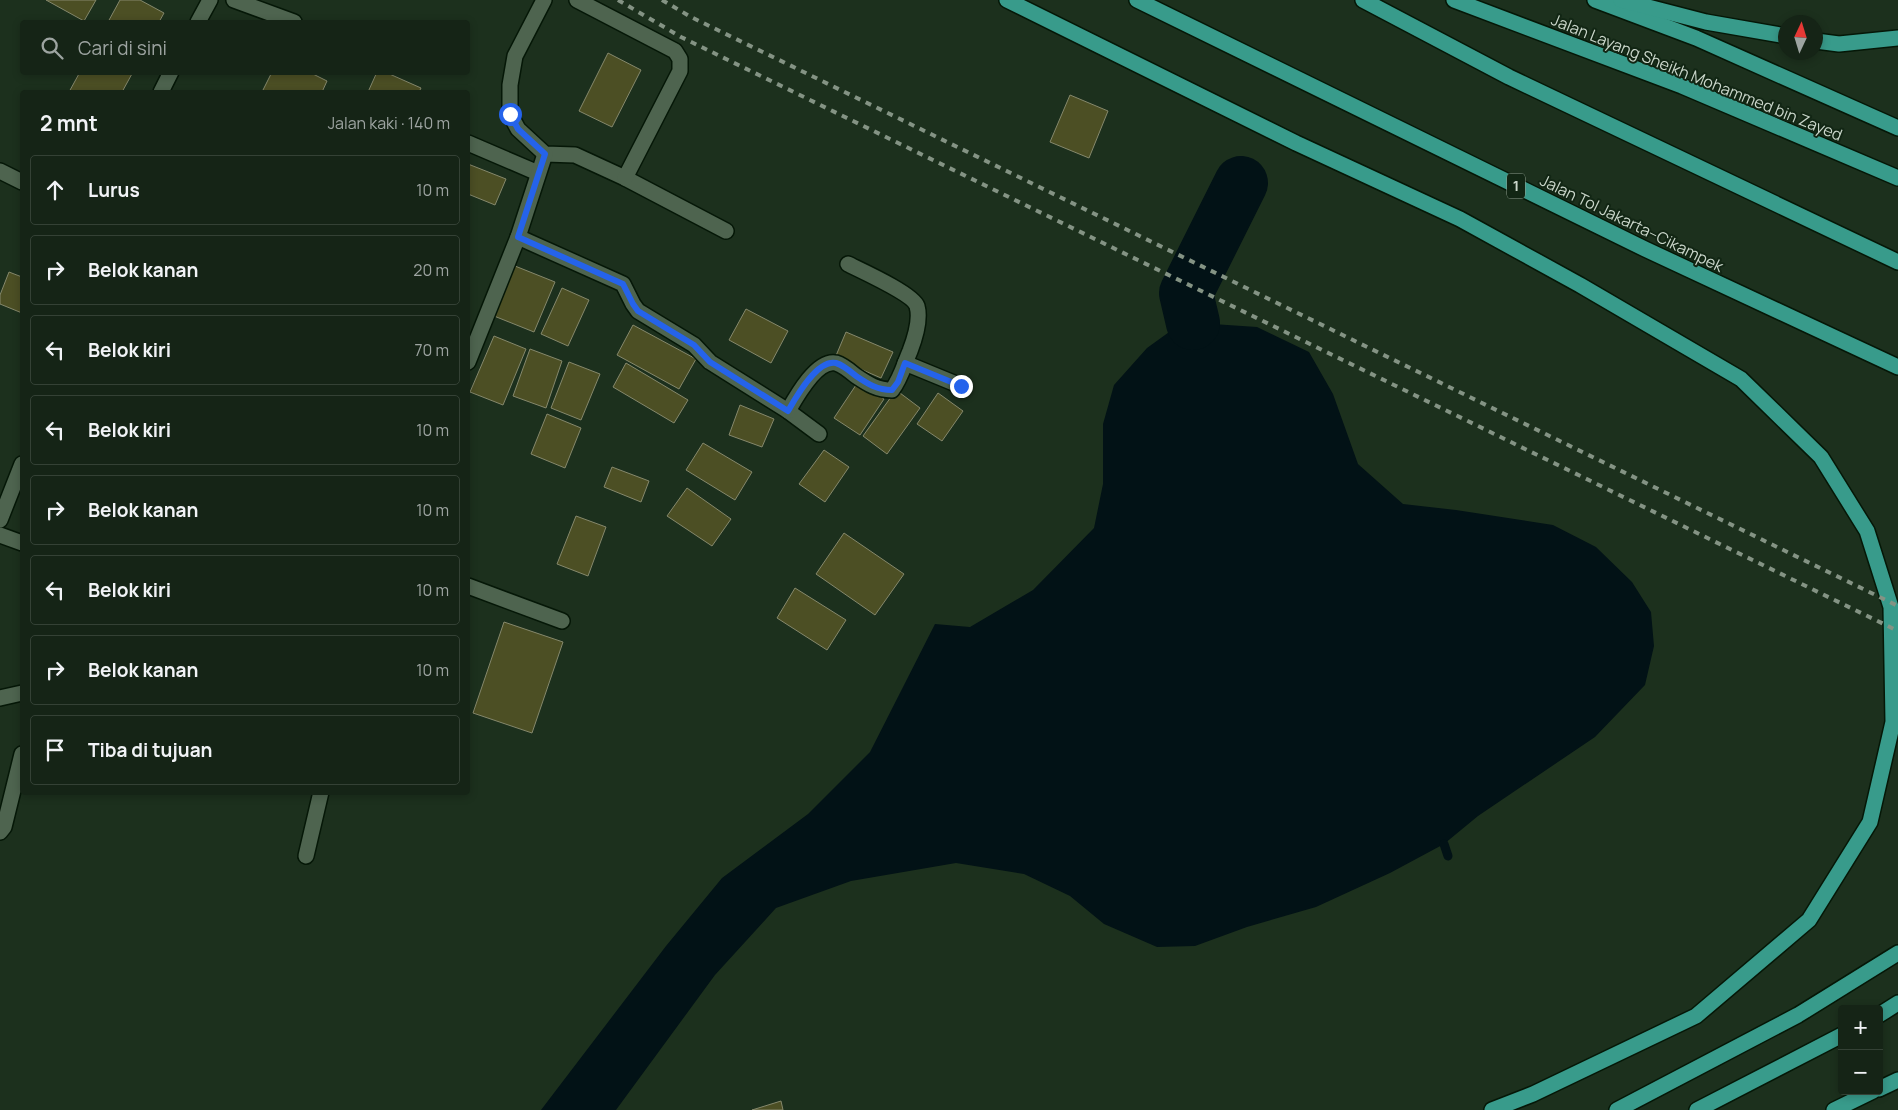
<!DOCTYPE html>
<html lang="id">
<head>
<meta charset="utf-8">
<style>
  body { margin:0; font-family:Manrope,sans-serif; background:#1e2c1f; color:#f1f3f6 }
  .controls { position:absolute; right:15px; bottom:15px; display:grid; overflow:hidden; border-radius:5px; box-shadow:0 2px 8px #0003 }
  .controls button { width:45px; height:45px; display:grid; place-items:center; padding:0; border:0; border-bottom:1px solid #344135; background:#152416; color:#f1f3f6; font:25px sans-serif }
  .compass { position:absolute; left:1778px; top:15px; width:45px; height:45px; border-radius:50%; background:#152416; box-shadow:0 2px 8px #0003; rotate:4deg }
  .stop { position:absolute; width:15px; height:15px; margin:-11px; border:4px solid #2563eb; border-radius:50%; background:#fff }
  .stop.end { background:#2563eb; border-color:#fff; box-shadow:0 1px 5px #0008 }
  .list { margin:0; padding:0; list-style:none }
  h2 { display:flex; justify-content:space-between; align-items:center; height:65px; margin:0; padding:0 20px; font-size:21px }
  h2 small { font-size:16px; font-weight:400; color:#9da4a1 }
  .list li { display:grid; grid-template-columns:32px 1fr auto; gap:15px; align-items:center; box-sizing:border-box; height:70px; margin:0 10px 10px; padding:0 10px; border:1px solid #344135; border-radius:5px }
  .list b { display:block; font-size:19px; white-space:nowrap }
  .list em { font-size:16px; font-style:normal; color:#9da4a1 }
  .icon { flex:none; width:28px; height:28px; fill:none; stroke:currentColor; stroke-width:2; stroke-linecap:round; stroke-linejoin:round }
  .map { position:relative; flex:none; width:1898px; height:1110px; overflow:hidden }
  .search { position:absolute; background:#152416; box-shadow:0 2px 8px #0003; left:20px; top:20px; width:450px; height:55px; display:flex; align-items:center; gap:12px; box-sizing:border-box; padding:0 18px; border-radius:5px; color:#9da4a1; font-size:19px }
  .panel { position:absolute; background:#152416; box-shadow:0 2px 8px #0003; left:20px; top:90px; width:450px; height:705px; border-radius:5px }
  .map>svg:first-child { display:block }
  .water { fill:#021216 }
  .lines { fill:none; stroke-linecap:round; stroke-linejoin:round }
  .stream { stroke:#021216; stroke-width:9 }
  .river { stroke:#021216; stroke-width:54 }
  .building { fill:#4c4f24; stroke:#85886c }
  .street-casing { stroke:#051707; stroke-width:18 }
  .highway-casing { stroke:#051707; stroke-width:18 }
  .street { stroke:#4e644f; stroke-width:15 }
  .highway { stroke:#389b8b; stroke-width:15 }
  .rail { stroke:#849384; stroke-width:4; stroke-dasharray:6 6; stroke-linecap:butt }
  .route { stroke:#2563eb; stroke-width:6 }
  .labels { text-anchor:middle; stroke-width:4; stroke-linejoin:round; paint-order:stroke }
  .shield { fill:#122614; stroke:#93a193; stroke-width:1 }
  .shield-label { font-size:15px; font-weight:bold; fill:#cad6ca }
  .street-label { font-size:16px; fill:#cad6ca; stroke:#122614 }
</style>
</head>
<body>
<div class="map">
<svg width="1898" height="1110" viewBox="0 0 1898 1110">
  <rect width="100%" height="100%" fill="#1c301d"/>
  <!-- water -->
  <polygon class="water" points="1183,322 1257,327 1309,352 1333,394 1358,464 1403,504 1456,510 1553,525 1596,547 1632,582 1651,612 1654,646 1645,685 1595,737 1478,816 1444,844 1390,873 1316,907 1247,927 1195,946 1157,947 1104,924 1070,896 1024,874 956,863 851,881 776,908 715,975 616,1110 541,1110 666,946 722,878 808,814 870,752 935,624 970,627 1033,590 1094,528 1103,484 1103,424 1114,385 1147,348"/>
  <g class="lines">
    <!-- stream -->
    <polyline class="stream" points="1444,844 1448,856"/>
    <!-- river -->
    <polyline class="river" points="1193,323 1186,293 1241,183"/>
  </g>
  <!-- building -->
  <g class="building">
    <polygon points="46,0 96,0 84,21"/>
    <polygon points="120,0 140,0 164,13 159,22 108,22"/>
    <polygon points="608,53 641,70 612,127 579,111"/>
    <polygon points="80,72 133,72 122,92 69,92"/>
    <polygon points="272,72 309,72 327,81 322,92 262,92"/>
    <polygon points="377,72 385,72 421,88 419,92 368,92"/>
    <polygon points="1070,95 1108,111 1089,158 1050,142"/>
    <polygon points="468,164 506,179 495,205 468,194"/>
    <polygon points="515,266 555,282 534,332 494,316"/>
    <polygon points="9,272 22,277 22,313 0,304 0,295"/>
    <polygon points="562,288 589,300 568,346 541,334"/>
    <polygon points="746,309 788,331 771,363 729,340"/>
    <polygon points="633,325 696,359 679,389 617,355"/>
    <polygon points="846,332 893,352 881,378 835,358"/>
    <polygon points="494,336 526,349 503,405 470,392"/>
    <polygon points="530,349 562,361 546,408 513,396"/>
    <polygon points="569,362 600,374 581,420 551,408"/>
    <polygon points="626,363 688,400 674,423 613,387"/>
    <polygon points="858,382 884,399 860,435 834,418"/>
    <polygon points="896,390 920,408 887,454 863,436"/>
    <polygon points="938,393 963,411 942,441 917,424"/>
    <polygon points="740,405 774,419 762,447 729,435"/>
    <polygon points="547,414 581,428 565,468 531,454"/>
    <polygon points="703,443 752,472 735,500 686,470"/>
    <polygon points="824,450 849,467 825,502 799,484"/>
    <polygon points="612,467 649,481 641,502 604,487"/>
    <polygon points="687,488 731,519 712,546 667,516"/>
    <polygon points="576,516 606,527 588,576 557,564"/>
    <polygon points="844,533 904,574 875,615 816,574"/>
    <polygon points="795,588 846,620 827,650 777,618"/>
    <polygon points="504,622 563,642 532,733 473,713"/>
    <polygon points="781,1101 783,1110 752,1110"/>
  </g>
  <g class="lines">
    <!-- street casing -->
    <g class="street-casing">
      <g id="street">
        <polyline points="234,0 294,22"/>
        <polyline points="544,0 515,56 510,85 510,114 518,129 545,154 575,155 625,178 726,231"/>
        <polyline points="577,0 675,51 680,59 680,71 625,178"/>
        <polyline points="198,22 210,0"/>
        <polyline points="161,92 171,72"/>
        <polyline points="468,143 538,173"/>
        <polyline points="0,171 22,182"/>
        <polyline points="518,237 623,284 633,304 638,311 694,345 710,362 788,411 819,434"/>
        <polyline points="468,362 518,237 545,154"/>
        <polyline points="905,363 961,386"/>
        <path d="M788,411C796,397 817,359 836,363C843,365 850,371 856,376C868,384 877,390 892,390C901,378 904,365 910,351C915,338 921,320 917,306C913,294 862,271 848,264"/>
        <polyline points="0,520 22,464"/>
        <polyline points="0,535 22,543"/>
        <polyline points="468,586 562,621"/>
        <polyline points="0,698 22,693"/>
        <polyline points="0,832 4,827 22,754"/>
        <polyline points="306,856 321,792"/>
      </g>
    </g>
    <!-- highway casing -->
    <g class="highway-casing">
      <g id="highway">
        <polyline points="1007,0 1296,143 1460,219 1580,285 1741,379 1821,457 1867,531 1891,607 1893,722 1870,822 1809,920 1696,1016 1533,1094 1492,1110"/>
        <polyline points="1137,0 1645,249 1898,367"/>
        <polyline points="1363,0 1509,77 1898,262"/>
        <polyline points="1454,0 1682,86 1898,178"/>
        <polyline points="1595,0 1696,38 1898,128"/>
        <polyline points="1621,0 1706,22 1786,36"/>
        <polyline points="1816,41 1839,44 1898,38"/>
        <polyline points="1879,1015 1898,1003"/>
        <polyline points="1879,1089 1898,1080"/>
        <polyline points="1617,1110 1798,1015 1898,953"/>
        <polyline points="1697,1110 1842,1035"/>
        <polyline points="1834,1110 1873,1091"/>
      </g>
    </g>
    <!-- street -->
    <use href="#street" class="street"/>
    <!-- highway -->
    <use href="#highway" class="highway"/>
    <!-- rail -->
    <g class="rail">
      <polyline points="618,0 681,37 1898,631"/>
      <polyline points="662,0 691,17 1898,606"/>
    </g>
  </g>
  <g class="lines">
    <!-- route -->
    <path class="route" d="M510,114L518,129L545,154L518,237L623,284L633,304L638,311L694,345L710,362L788,411C796,397 817,359 836,363C843,365 850,371 856,376C868,384 877,390 892,390L898,382L905,363L961,386"/>
  </g>
  <g class="labels">
    <!-- shield labels -->
    <rect class="shield" x="1507" y="173.5" width="18" height="25" rx="4"/>
    <g class="shield-label">
      <text x="1516" y="191">1</text>
    </g>
    <!-- street labels -->
    <g class="street-label">
      <text transform="translate(1697 77) rotate(22)" y="6">Jalan Layang Sheikh Mohammed bin Zayed</text>
      <text transform="translate(1632 223) rotate(26)" y="6">Jalan Tol Jakarta–Cikampek</text>
    </g>
  </g>
</svg>
<div class="controls">
<button>+</button>
<button>−</button>
</div>
<svg class="compass" viewBox="-18 -18 36 36"><path d="M0-13l5 13h-10z" fill="#e53935"/><path d="M0 13l5-13h-10z" fill="#9da4a1"/></svg>
<div class="stop" style="left:510px;top:114px"></div>
<div class="stop end" style="left:961px;top:386px"></div>
<div class="search"><svg class="icon" aria-label="search" viewBox="0 0 24 24"><circle cx="10" cy="10" r="6"/><path d="M15 15l6 6"/></svg>Cari di sini</div>
<section class="panel">
<h2>2 mnt<small>Jalan kaki · 140 m</small></h2>
<ul class="list">
<li><svg class="icon" aria-label="ahead" viewBox="0 0 24 24"><path d="M12 20V5M6 11l6-6 6 6"/></svg><div><b>Lurus</b></div><em>10 m</em></li>
<li><svg class="icon" aria-label="right" viewBox="0 0 24 24"><path d="M7 20v-9h11M14 6l5 5-5 5"/></svg><div><b>Belok kanan</b></div><em>20 m</em></li>
<li><svg class="icon" aria-label="left" viewBox="0 0 24 24"><path d="M17 20v-9H6M10 6l-5 5 5 5"/></svg><div><b>Belok kiri</b></div><em>70 m</em></li>
<li><svg class="icon" aria-label="left" viewBox="0 0 24 24"><path d="M17 20v-9H6M10 6l-5 5 5 5"/></svg><div><b>Belok kiri</b></div><em>10 m</em></li>
<li><svg class="icon" aria-label="right" viewBox="0 0 24 24"><path d="M7 20v-9h11M14 6l5 5-5 5"/></svg><div><b>Belok kanan</b></div><em>10 m</em></li>
<li><svg class="icon" aria-label="left" viewBox="0 0 24 24"><path d="M17 20v-9H6M10 6l-5 5 5 5"/></svg><div><b>Belok kiri</b></div><em>10 m</em></li>
<li><svg class="icon" aria-label="right" viewBox="0 0 24 24"><path d="M7 20v-9h11M14 6l5 5-5 5"/></svg><div><b>Belok kanan</b></div><em>10 m</em></li>
<li><svg class="icon" aria-label="arrive" viewBox="0 0 24 24"><path d="M6 21V4h12l-3 4 3 4H6"/></svg><div><b>Tiba di tujuan</b></div></li>
</ul>
</section>
</div>
</body>
</html>
